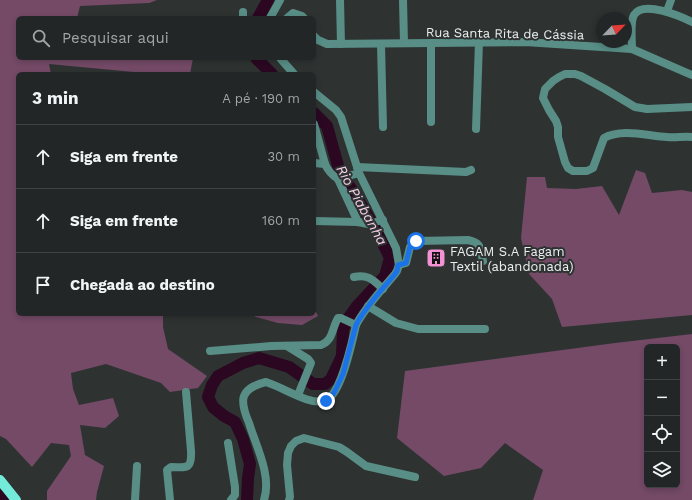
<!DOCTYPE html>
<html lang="pt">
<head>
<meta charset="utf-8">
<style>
  body { margin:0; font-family:"Work Sans",sans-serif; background:#2a2e2e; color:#f1f3f6 }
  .controls { position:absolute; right:12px; bottom:12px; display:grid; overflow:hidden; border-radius:6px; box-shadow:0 2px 6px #0003 }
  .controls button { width:36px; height:36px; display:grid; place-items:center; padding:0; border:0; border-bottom:1px solid #3f4343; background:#222626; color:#f1f3f6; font:20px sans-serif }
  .compass { position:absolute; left:596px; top:12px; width:36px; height:36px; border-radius:50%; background:#222626; box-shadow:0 2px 6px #0003; rotate:65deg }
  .stop { position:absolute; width:12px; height:12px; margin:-9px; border:3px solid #1a73e8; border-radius:50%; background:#fff }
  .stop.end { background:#1a73e8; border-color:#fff; box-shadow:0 1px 4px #0008 }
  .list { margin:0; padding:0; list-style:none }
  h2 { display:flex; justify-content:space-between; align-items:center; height:52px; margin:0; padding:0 16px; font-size:17px }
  h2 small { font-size:13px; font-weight:400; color:#a2a5a7 }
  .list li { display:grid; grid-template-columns:26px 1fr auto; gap:12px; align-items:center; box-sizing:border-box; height:64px; padding:0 16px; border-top:1px solid #3f4343 }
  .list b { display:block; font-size:15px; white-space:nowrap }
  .list em { font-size:13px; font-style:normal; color:#a2a5a7 }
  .icon { flex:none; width:22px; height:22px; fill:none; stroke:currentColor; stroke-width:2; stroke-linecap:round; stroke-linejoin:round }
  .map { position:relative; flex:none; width:692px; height:500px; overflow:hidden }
  .search { position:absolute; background:#222626; box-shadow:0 2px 6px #0003; left:16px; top:16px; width:300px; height:44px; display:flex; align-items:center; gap:10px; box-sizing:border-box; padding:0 14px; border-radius:6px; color:#a2a5a7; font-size:15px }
  .panel { position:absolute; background:#222626; box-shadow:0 2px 6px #0003; left:16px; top:72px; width:300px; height:244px; border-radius:6px }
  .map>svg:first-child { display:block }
  .forest { fill:#744a67; fill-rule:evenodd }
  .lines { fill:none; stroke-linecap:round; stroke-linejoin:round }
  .river { stroke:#2b0722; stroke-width:12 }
  .minor { stroke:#588e86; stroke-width:8 }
  .major { stroke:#73eada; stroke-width:10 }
  .route { stroke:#1a73e8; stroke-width:5 }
  .labels { text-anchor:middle; stroke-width:4; stroke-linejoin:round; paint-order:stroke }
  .street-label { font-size:13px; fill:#ebeeee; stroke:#2e3332 }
  .poi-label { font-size:13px; fill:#ebeeee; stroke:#2e3332; text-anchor:start }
  .water-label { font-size:14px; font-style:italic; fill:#fcd1ed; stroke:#2e3332 }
</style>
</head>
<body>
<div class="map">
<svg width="692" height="500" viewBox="0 0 692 500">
  <rect width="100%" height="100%" fill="#2e3332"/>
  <!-- forest -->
  <g class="forest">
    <polygon points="0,0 157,0 149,3 80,6 77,18 18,18 18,58 193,58 190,74 155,74 49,64 51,74 18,74 18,314 163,314 163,327 168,349 207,376 198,388 170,392 161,383 106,364 71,373 73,389 79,405 113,398 119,416 105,428 80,425 85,455 104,466 97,492 96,500 47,500 47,491 71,456 69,445 51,443 32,467 6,439 0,436"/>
    <polygon points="636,170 645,173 652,193 682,190 692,192 692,315 562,327 552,299 529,274 521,238 527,177 545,177 547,188 576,189 602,186 619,215"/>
    <polygon points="314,308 318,316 302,325 278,323 256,317 251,314 314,314"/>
    <path d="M692,334V500H533L543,470L505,443L481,468L444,476L397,438L405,371L615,343ZM647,347H677V485H647Z"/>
  </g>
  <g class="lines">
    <!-- river -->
    <g class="river">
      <polyline points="258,18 268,0"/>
      <polyline points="256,58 272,74"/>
      <polyline points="0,496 3,500"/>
      <polyline points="247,500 248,478 250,464 243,439 235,422 224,416 213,407 208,397 212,385 218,376 243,363 259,358 289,367 313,384 325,384 331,379 342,356 343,330 346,322 357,306 385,276 390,258 378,233 354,193 340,173 327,126 314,113"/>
    </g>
    <!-- minor -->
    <g class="minor">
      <polyline points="340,0 341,44"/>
      <polyline points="403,0 404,43"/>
      <polyline points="667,11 671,0"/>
      <polyline points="243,18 243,12"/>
      <polyline points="270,18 280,0"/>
      <polyline points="287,18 293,13 302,16 304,18"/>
      <polyline points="314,36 318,40 327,44 525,42 632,49 692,75"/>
      <polyline points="431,43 431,122"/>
      <polyline points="381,44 383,127"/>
      <path d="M632,49C632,42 630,21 634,15C643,0 680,16 692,22"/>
      <polyline points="280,58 294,74"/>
      <path d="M692,107L647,109L635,107L605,89L581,76L575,74H565L559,77L553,81L545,89L543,98L549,110L556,121L558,127V137L565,162L568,168L573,171H587L593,168L604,138C622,128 648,136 667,137C675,138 684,136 692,137"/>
      <path d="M314,124L325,164C328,171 332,175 338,179L358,222"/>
      <polyline points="476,129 479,42"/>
      <polyline points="314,163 325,164"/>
      <polyline points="357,167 466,172 471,170"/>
      <polyline points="338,179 359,173"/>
      <polyline points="314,221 358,222 368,224 383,220"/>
      <path d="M399,265L406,263L410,247L416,241L468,240C482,243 480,248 483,261"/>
      <path d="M354,277C368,274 373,280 383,289"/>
      <polyline points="368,306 396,323 418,329 485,329"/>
      <polyline points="287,346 308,359 311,363 298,395"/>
      <path d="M210,351L271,346L321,345C333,341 332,328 338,318H341L356,325"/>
      <polyline points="228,443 235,487 235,495 231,500"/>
      <polyline points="135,500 137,466"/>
      <path d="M170,500L167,470L171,467C185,467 192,471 191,451L186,392"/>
      <path d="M264,500C272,476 256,446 249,423C246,416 241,404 244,396C248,387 258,384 266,382C281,387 295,396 309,400C314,402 323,402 327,400C342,391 352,342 356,325C366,306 381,291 395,274L397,271L399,265L396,248L359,173L341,117L336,110L314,92"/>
      <polyline points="289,500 290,497 287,465 288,453 291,446 296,441 304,438 339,447 347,452 366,466 415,477"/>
    </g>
    <!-- major -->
    <polyline class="major" points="0,480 16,500"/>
  </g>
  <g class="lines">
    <!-- route -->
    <path class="route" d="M326,401L334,393L343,374L356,325C366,306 381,291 395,274L397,271L398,265L406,263L410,247L416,241"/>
  </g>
  <!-- icons -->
  <defs>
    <g id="building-square" transform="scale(1)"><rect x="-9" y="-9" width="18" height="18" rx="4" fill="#f391d5" stroke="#2e3332"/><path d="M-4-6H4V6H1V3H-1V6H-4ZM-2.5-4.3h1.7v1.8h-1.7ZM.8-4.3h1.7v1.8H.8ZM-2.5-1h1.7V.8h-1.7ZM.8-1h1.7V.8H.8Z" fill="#111"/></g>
  </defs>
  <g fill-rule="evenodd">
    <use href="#building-square" x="436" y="258"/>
  </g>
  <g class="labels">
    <!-- street labels -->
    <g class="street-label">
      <text transform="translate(505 33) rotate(1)" y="5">Rua Santa Rita de Cássia</text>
    </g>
    <!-- poi labels -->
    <g class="poi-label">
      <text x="450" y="256">FAGAM S.A Fagam<tspan x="450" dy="15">Textil (abandonada)</tspan></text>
    </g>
    <!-- water labels -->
    <g class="water-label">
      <text transform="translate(362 205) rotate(61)" y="5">Rio Piabanha</text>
    </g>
  </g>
</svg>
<div class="controls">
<button>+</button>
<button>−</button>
<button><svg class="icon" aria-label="locate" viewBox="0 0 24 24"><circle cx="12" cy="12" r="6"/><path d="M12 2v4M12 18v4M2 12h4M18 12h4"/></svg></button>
<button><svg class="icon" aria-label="layers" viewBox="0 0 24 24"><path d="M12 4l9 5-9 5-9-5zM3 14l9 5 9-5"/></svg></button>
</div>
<svg class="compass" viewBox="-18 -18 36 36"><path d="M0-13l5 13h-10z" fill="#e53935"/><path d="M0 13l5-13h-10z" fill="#a2a5a7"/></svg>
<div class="stop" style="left:416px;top:241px"></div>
<div class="stop end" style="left:326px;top:401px"></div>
<div class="search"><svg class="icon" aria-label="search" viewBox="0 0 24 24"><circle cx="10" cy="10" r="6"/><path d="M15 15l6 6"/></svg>Pesquisar aqui</div>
<section class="panel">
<h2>3 min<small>A pé · 190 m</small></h2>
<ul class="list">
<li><svg class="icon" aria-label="ahead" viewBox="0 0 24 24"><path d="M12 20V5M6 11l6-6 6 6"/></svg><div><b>Siga em frente</b></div><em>30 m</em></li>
<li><svg class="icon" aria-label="ahead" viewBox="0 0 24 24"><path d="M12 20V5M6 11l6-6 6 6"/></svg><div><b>Siga em frente</b></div><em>160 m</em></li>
<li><svg class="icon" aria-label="arrive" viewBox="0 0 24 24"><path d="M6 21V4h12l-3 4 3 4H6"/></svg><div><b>Chegada ao destino</b></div></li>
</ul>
</section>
</div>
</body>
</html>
